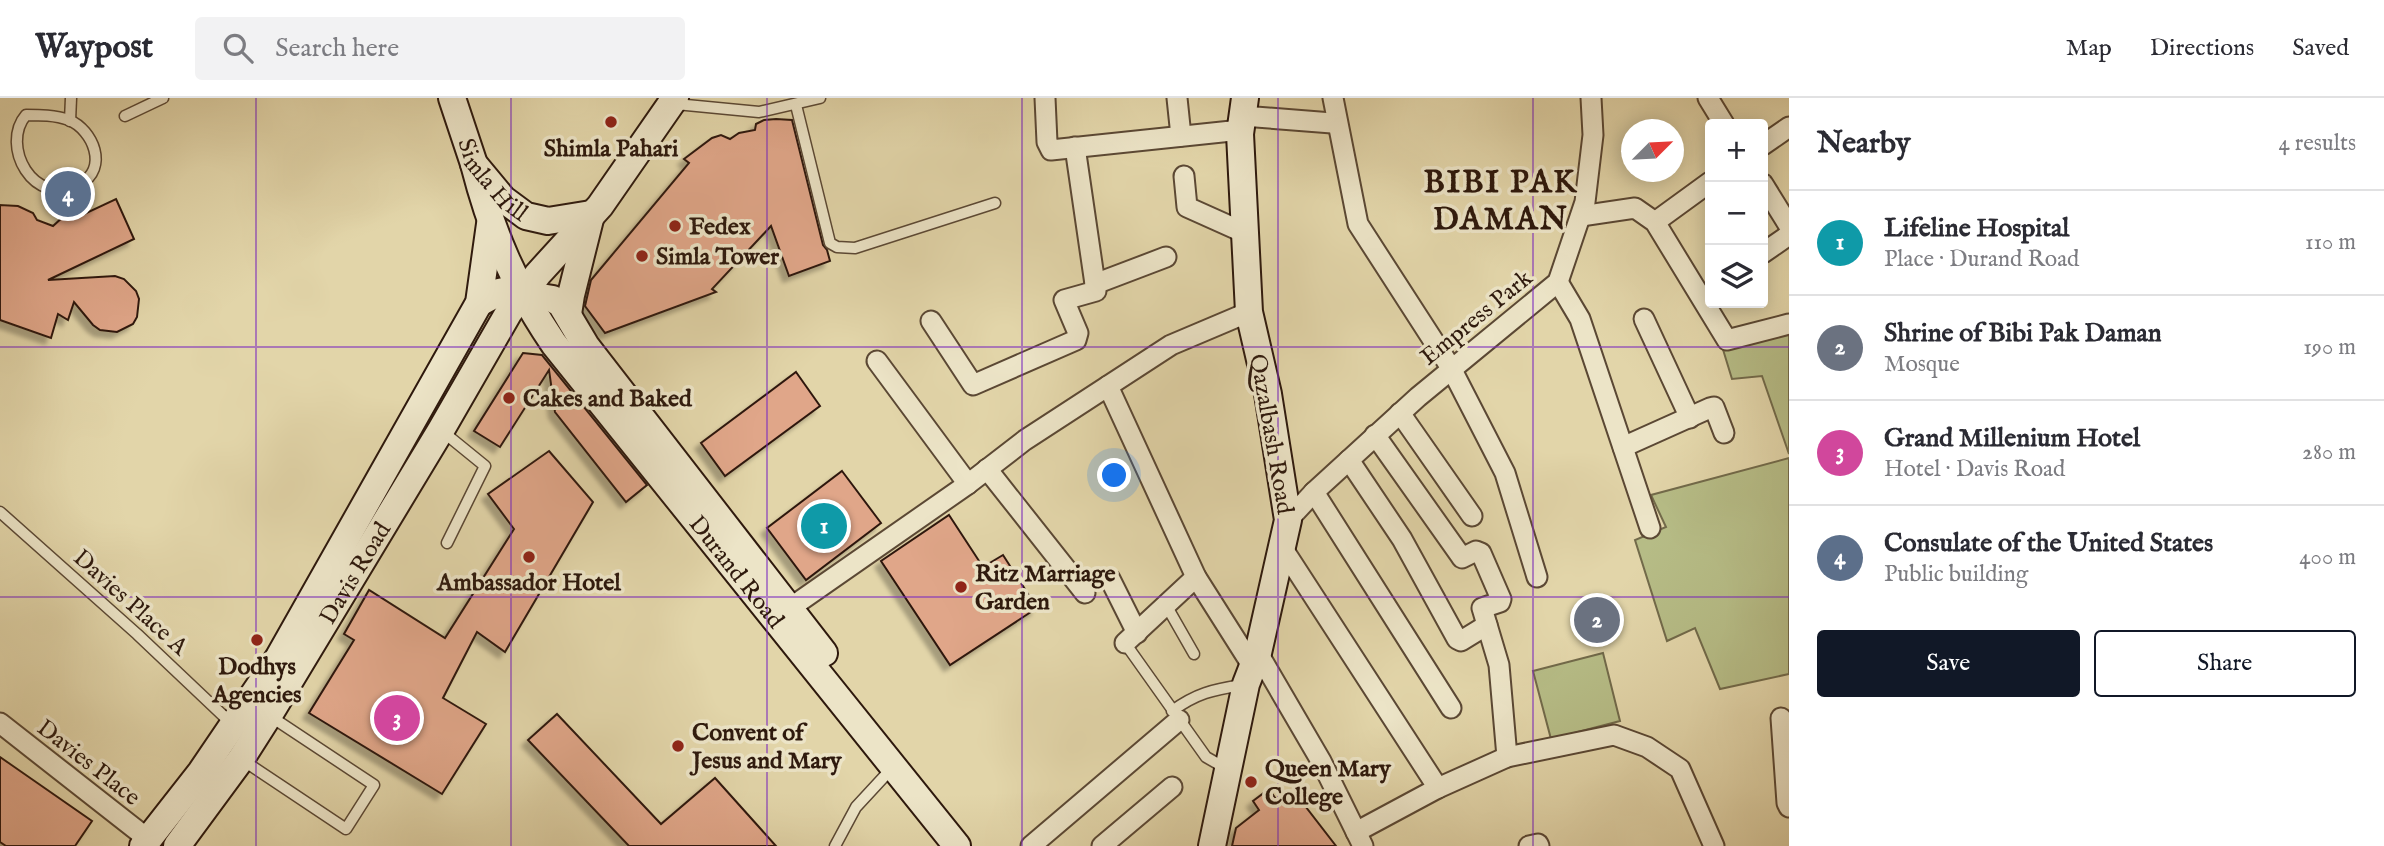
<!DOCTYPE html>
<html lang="en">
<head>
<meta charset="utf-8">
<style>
  body { margin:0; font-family:"IM FELL English",serif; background:#f2f2f3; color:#2b2b33 }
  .controls { position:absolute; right:21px; top:21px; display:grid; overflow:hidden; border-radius:7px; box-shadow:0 4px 18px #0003 }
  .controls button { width:63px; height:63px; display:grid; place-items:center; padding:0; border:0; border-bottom:2px solid #e1e1e2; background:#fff; color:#2b2b33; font:35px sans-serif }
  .compass { position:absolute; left:1621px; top:21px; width:63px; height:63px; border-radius:50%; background:#fff; box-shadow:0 4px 18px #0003; rotate:66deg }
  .you { position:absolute; left:1115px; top:378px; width:24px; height:24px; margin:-18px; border:5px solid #fff; border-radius:50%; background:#1a73e8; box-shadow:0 0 0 10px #1a73e833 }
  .badge { display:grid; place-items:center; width:46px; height:46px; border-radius:50%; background:#111827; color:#fff; font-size:23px; font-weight:700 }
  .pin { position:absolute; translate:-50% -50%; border:4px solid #fff; box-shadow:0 2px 7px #0006 }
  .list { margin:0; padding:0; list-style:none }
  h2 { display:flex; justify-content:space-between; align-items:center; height:91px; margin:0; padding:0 28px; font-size:30px }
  h2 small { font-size:23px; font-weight:400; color:#7c7c81 }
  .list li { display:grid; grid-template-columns:46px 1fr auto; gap:21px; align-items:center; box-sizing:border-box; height:105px; padding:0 28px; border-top:2px solid #e1e1e2 }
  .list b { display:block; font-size:26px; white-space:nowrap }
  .list p { margin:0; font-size:23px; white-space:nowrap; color:#7c7c81 }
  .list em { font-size:23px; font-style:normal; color:#7c7c81 }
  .actions { display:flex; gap:14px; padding:21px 28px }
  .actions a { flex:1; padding:16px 0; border:2px solid #111827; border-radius:7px; text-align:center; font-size:24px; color:#111827 }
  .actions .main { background:#111827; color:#fff }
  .icon { flex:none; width:38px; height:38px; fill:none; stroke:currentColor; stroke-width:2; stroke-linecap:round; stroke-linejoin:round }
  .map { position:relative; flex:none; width:1789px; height:748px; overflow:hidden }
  header { display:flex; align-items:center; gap:42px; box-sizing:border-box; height:98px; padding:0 35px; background:#fff; border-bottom:2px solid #e1e1e2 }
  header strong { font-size:33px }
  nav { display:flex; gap:38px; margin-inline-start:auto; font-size:24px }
  .search { width:490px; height:63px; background:#f2f2f3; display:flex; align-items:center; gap:18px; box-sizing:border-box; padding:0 24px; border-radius:7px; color:#7c7c81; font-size:26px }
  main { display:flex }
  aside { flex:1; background:#fff }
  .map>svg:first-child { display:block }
  .green { fill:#b6bc86; stroke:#726a4a; stroke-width:2 }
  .building { fill:#e0a689; stroke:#2e190d; stroke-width:2; filter:url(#shadow) }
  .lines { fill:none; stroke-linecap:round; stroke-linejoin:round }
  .lane-casing { stroke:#5b4834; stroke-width:13 }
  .street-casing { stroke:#5b4834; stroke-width:23 }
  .secondary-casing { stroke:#2e190d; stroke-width:30 }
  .lane { stroke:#ece4c7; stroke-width:10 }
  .street { stroke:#ece4c7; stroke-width:19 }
  .secondary { stroke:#ece4c7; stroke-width:26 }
  .grid { fill:none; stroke:#7b2cbf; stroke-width:2; stroke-opacity:0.55 }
  .poi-dot { fill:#8f2418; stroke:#ece4c7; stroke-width:2.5 }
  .labels { text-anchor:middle; stroke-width:7; stroke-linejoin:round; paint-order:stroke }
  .poi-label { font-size:24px; font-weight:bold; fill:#2e190d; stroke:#ece4c7; text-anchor:start }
  .street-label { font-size:24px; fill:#2e190d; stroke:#ece4c7 }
  .district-label { font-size:32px; font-weight:bold; letter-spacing:2px; fill:#2e190d; stroke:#ece4c7 }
</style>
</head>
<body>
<header>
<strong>Waypost</strong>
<div class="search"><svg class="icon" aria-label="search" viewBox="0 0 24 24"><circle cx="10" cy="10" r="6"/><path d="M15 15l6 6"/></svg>Search here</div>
<nav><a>Map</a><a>Directions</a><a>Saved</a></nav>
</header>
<main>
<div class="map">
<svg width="1789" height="748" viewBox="0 0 1789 748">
  <defs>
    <filter id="shadow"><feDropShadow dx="-6" dy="6" stdDeviation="2" flood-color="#0004"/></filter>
  </defs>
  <rect width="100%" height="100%" fill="#e2d5a9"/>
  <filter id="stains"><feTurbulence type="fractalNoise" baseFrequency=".00286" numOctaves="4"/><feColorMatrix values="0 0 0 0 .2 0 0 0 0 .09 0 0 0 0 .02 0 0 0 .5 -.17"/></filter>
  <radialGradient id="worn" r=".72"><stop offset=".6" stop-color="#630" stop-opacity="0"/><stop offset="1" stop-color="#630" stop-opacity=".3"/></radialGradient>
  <!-- green -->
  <g class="green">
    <polygon points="1789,226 1789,356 1762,278 1732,281 1721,245"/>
    <polygon points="1789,360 1789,576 1720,591 1695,530 1667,543 1635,442 1666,429 1651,397"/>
    <polygon points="1603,555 1620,623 1551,641 1533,573"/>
  </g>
  <!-- building -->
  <g class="building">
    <polygon points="776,21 792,22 823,147 827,152 830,163 789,178 771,128 712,191 716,194 605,235 585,208 591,182 689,65 684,61 712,40 721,37 730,41 739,35 755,32 756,26 764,22"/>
    <polygon points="116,101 134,141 48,182 115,178 124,181 136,193 139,201 137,219 133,226 117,234 100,232 93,227 74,204 68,222 58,216 51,240 0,222 0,107 18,108 33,115 37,122 53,128 64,118 72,117 78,119"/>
    <polygon points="523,255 542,257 647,387 626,404 555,314 549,272 500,349 474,333"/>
    <polygon points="796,274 820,308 725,378 701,345"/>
    <polygon points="549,353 593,404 505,554 477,534 443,600 486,626 442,696 309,615 354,542 344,536 369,492 445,540 514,431 488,396"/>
    <polygon points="842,373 881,425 806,482 767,430"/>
    <polygon points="949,417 983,469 1003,457 1037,510 950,567 881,463"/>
    <polygon points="557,616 661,726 715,680 776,748 629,748 528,642"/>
    <polygon points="0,659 92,723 75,748 6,748 0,744"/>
    <polygon points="1269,691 1280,707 1295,695 1336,748 1232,748 1236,730 1259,712 1253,703"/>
  </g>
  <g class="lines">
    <!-- lane casing -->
    <g class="lane-casing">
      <g id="lane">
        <polyline points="676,6 759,14 820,0"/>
        <polyline points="796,7 830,145 837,149 855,150 995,105"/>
        <path d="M26,17C40,17 55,17 69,22C93,32 109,70 80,86C33,111 0,47 26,17Z"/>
        <polyline points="125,18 163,0"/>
        <polyline points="70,23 71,0"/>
        <polyline points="442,333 485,368 447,445"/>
        <polyline points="0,414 137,536 232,626"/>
        <polyline points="1166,507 1194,556"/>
        <polyline points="1125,545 1206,659 1227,671"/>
        <path d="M1172,613C1197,595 1212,592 1242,587"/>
        <polyline points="241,661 346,731 374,687 270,618"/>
        <polyline points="835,748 856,709 893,669"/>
      </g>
    </g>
    <!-- street casing -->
    <g class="street-casing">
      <g id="street">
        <polyline points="1045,0 1047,44 1051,52 1241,32"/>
        <polyline points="1177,0 1181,38"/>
        <polyline points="1333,0 1358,126 1451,270 1505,375 1537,479"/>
        <polyline points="1708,0 1724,26"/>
        <polyline points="1243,18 1332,25"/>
        <polyline points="1763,47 1789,29"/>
        <polyline points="1184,78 1187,109 1245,135"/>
        <polyline points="1763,86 1789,128"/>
        <polyline points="1581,118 1635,110 1655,124 1727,242 1789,226"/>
        <polyline points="1655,124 1710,84"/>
        <polyline points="1763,155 1789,137"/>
        <polyline points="1558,184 1580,221 1650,430"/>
        <polyline points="1095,186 1166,159"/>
        <polyline points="1644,221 1690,320"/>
        <polyline points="931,223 973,287 1076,242 1078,235 1064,202 1096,193 1075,49"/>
        <polyline points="877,263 968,386"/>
        <polyline points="1108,288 1196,479 1253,569"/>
        <polyline points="1400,315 1472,418"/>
        <polyline points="1375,337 1460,457 1462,460 1476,453 1481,455 1501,501 1500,504 1482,510 1499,567 1507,659"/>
        <polyline points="1623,349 1710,310 1714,309 1724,335"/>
        <polyline points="1349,362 1402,441 1457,541 1461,543 1487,527"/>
        <polyline points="987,371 1085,495"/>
        <polyline points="1314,394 1451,610"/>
        <polyline points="1288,422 1314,394 1418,299 1558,184 1585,104 1593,37 1591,0"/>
        <polyline points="1283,451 1438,690"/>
        <polyline points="1110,481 1137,535"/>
        <polyline points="790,510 968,386 1025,342 1171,247 1249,214"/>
        <polyline points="1125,545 1196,479"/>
        <polyline points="1258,555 1321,663 1363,748"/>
        <polyline points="1781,620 1787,705 1789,709"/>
        <polyline points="0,625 148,741"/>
        <polyline points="1356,734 1438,690 1507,659 1614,637 1647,649 1680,671 1714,748"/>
        <polyline points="1031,748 1179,622"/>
        <polyline points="1102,748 1172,689"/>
        <polyline points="1529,748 1538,746 1539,748"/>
      </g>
    </g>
    <!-- secondary casing -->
    <g class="secondary-casing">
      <g id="secondary">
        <path id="s1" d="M452,0L474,66L503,101L526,118L548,123L591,116"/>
        <path id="s2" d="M474,66C492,136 514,187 554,246L957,748"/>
        <polyline points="479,205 499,194 504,193 553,201 561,206 586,248 824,555"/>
        <polyline points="568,216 571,197 590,121"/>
        <polyline points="143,748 201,674 279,559 479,205 490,126"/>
        <path id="s3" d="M177,748L241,661L269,617L441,332L509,214L538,176L600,108L675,0"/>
        <polyline points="1212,748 1246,586 1258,555 1288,422 1268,296 1249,214 1240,36 1245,0"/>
      </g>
    </g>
    <!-- lane -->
    <use href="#lane" class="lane"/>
    <!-- street -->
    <use href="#street" class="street"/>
    <!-- secondary -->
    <use href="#secondary" class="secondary"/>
  </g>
  <!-- grid -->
  <path class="grid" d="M256,0V748M511,0V748M767,0V748M1022,0V748M1278,0V748M1533,0V748M0,249H1789M0,499H1789"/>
  <!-- markers -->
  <g class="poi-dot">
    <circle cx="611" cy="24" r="7"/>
    <circle cx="675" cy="128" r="7"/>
    <circle cx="642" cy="158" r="7"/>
    <circle cx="509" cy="300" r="7"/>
    <circle cx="529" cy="459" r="7"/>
    <circle cx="961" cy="489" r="7"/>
    <circle cx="257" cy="542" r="7"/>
    <circle cx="678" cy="648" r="7"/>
    <circle cx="1251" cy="684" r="7"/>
  </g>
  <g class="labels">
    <!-- poi labels -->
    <g class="poi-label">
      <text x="611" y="58" text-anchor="middle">Shimla Pahari</text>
      <text x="689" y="136">Fedex</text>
      <text x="656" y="166">Simla Tower</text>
      <text x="523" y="308">Cakes and Baked</text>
      <text x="975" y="483">Ritz Marriage<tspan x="975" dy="28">Garden</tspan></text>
      <text x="529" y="492" text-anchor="middle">Ambassador Hotel</text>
      <text x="257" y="576" text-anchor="middle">Dodhys<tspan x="257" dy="28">Agencies</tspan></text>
      <text x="692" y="642">Convent of<tspan x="692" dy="28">Jesus and Mary</tspan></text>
      <text x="1265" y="678">Queen Mary<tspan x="1265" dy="28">College</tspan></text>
    </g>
    <!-- street labels -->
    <g class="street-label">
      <text dy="8" stroke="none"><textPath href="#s1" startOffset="93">Simla Hill</textPath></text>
      <text transform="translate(1476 219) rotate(-39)" y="8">Empress Park</text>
      <text transform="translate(1272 336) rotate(80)" y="8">Qazalbash Road</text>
      <text dy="8" stroke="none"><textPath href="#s2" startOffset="490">Durand Road</textPath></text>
      <text dy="8" stroke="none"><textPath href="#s3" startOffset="326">Davis Road</textPath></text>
      <text transform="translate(131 504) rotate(42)" y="8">Davies Place A</text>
      <text transform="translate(89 664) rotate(38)" y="8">Davies Place</text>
    </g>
    <!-- district labels -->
    <g class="district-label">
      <text x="1501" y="94">BIBI PAK<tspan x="1501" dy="37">DAMAN</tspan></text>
    </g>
  </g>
  <rect width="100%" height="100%" filter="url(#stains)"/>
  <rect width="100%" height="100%" fill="url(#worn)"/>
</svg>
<div class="controls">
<button>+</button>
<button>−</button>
<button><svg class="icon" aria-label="layers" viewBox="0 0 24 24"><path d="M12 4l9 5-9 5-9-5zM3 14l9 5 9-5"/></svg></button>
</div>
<svg class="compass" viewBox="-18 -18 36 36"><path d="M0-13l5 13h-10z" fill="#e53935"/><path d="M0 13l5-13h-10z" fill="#7c7c81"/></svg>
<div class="you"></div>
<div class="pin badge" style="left:824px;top:428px;background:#0f9aa8">1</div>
<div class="pin badge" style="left:1597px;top:522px;background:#6b7280">2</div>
<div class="pin badge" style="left:397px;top:620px;background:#d1479c">3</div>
<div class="pin badge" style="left:68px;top:96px;background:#5c6f8a">4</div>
</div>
<aside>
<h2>Nearby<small>4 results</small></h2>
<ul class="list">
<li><span class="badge" style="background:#0f9aa8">1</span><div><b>Lifeline Hospital</b><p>Place · Durand Road</p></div><em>110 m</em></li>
<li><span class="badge" style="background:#6b7280">2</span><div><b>Shrine of Bibi Pak Daman</b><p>Mosque</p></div><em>190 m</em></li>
<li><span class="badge" style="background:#d1479c">3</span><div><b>Grand Millenium Hotel</b><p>Hotel · Davis Road</p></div><em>280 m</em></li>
<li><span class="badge" style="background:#5c6f8a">4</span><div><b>Consulate of the United States</b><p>Public building</p></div><em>400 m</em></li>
</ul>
<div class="actions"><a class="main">Save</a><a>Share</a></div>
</aside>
</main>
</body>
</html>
